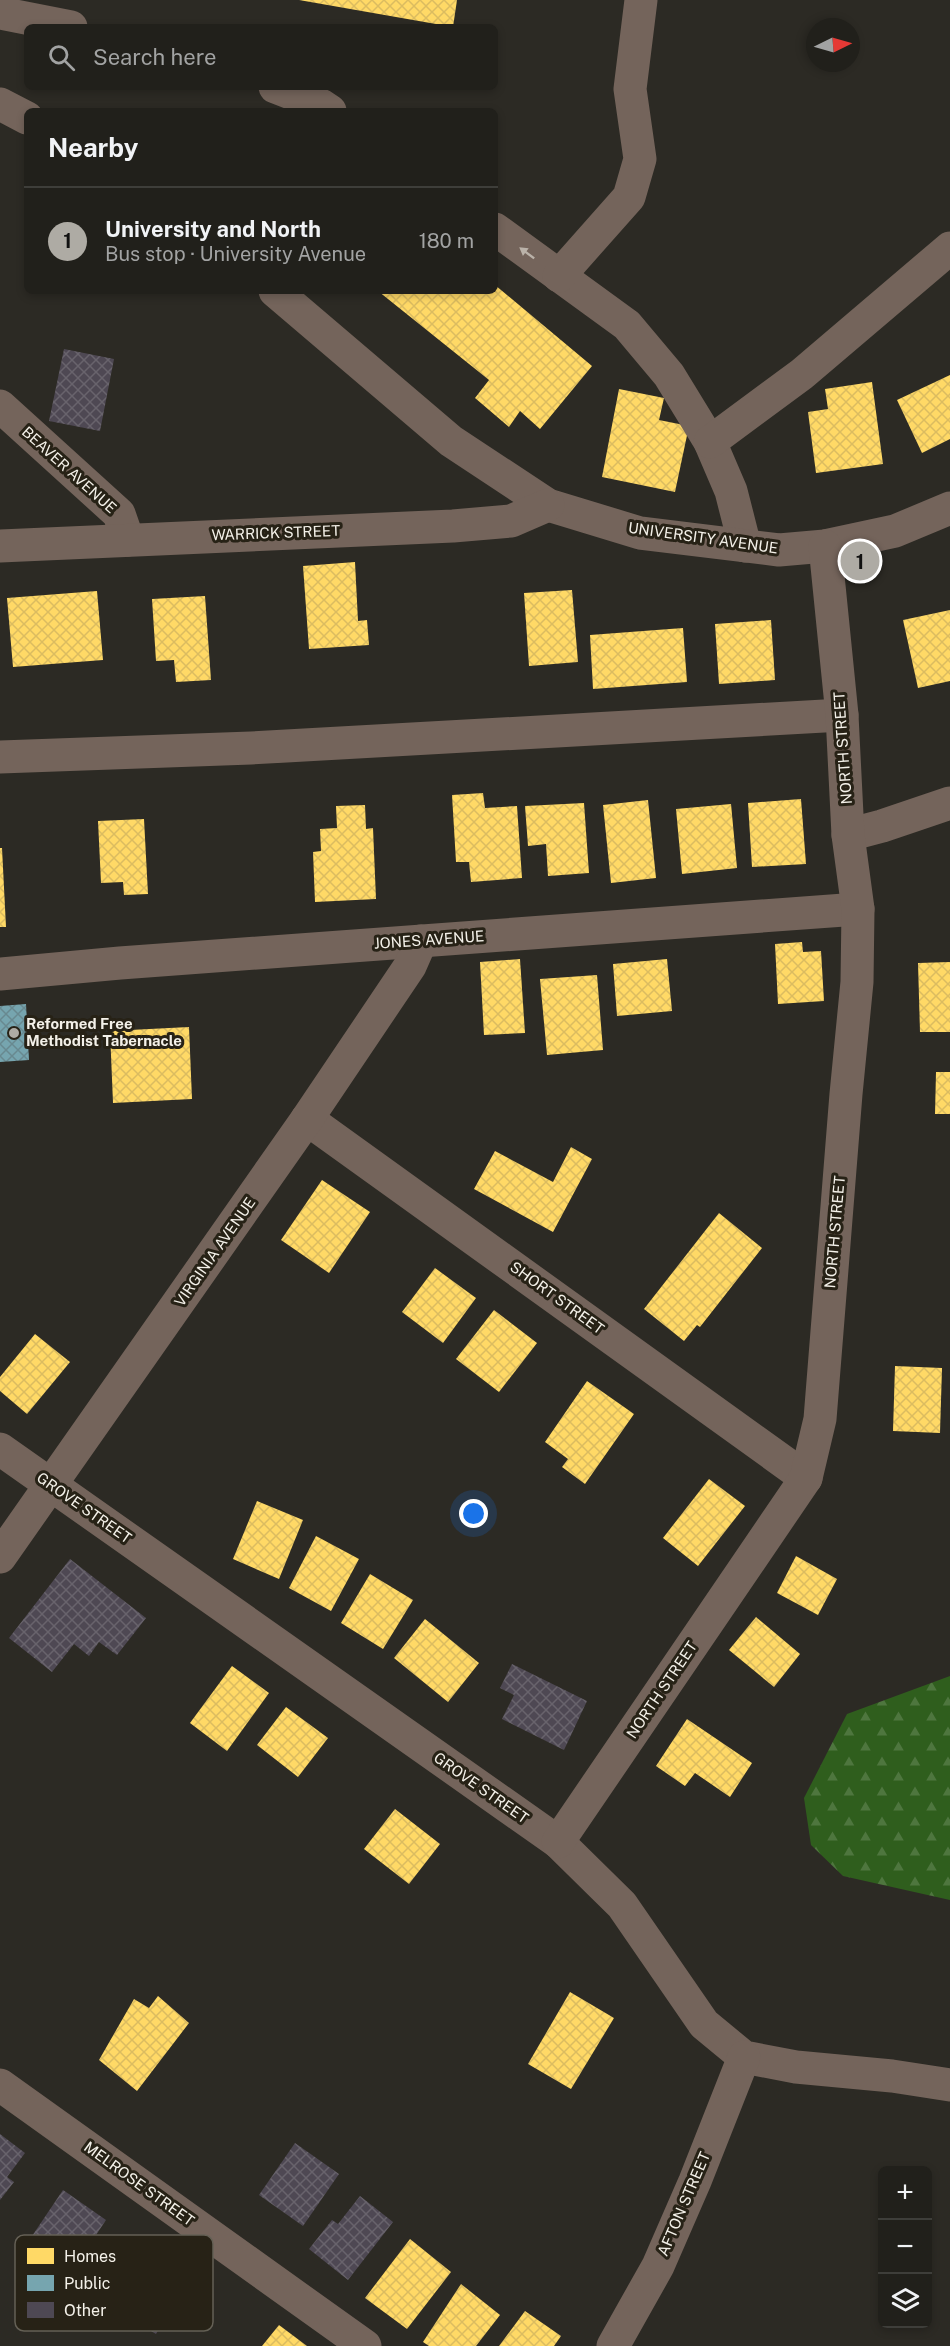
<!DOCTYPE html>
<html lang="en">
<head>
<meta charset="utf-8">
<style>
  body { margin:0; font-family:"Public Sans",sans-serif; background:#2d2d28; color:#f1f3f6 }
  .controls { position:absolute; right:18px; bottom:18px; display:grid; overflow:hidden; border-radius:9px; box-shadow:0 3px 9px #0003 }
  .controls button { width:54px; height:54px; display:grid; place-items:center; padding:0; border:0; border-bottom:2px solid #3e3e3a; background:#21201b; color:#f1f3f6; font:30px sans-serif }
  .compass { position:absolute; left:806px; top:18px; width:54px; height:54px; border-radius:50%; background:#21201b; box-shadow:0 3px 9px #0003; rotate:85deg }
  .you { position:absolute; left:474px; top:1514px; width:21px; height:21px; margin:-15px; border:4px solid #fff; border-radius:50%; background:#1a73e8; box-shadow:0 0 0 9px #1a73e833 }
  .badge { display:grid; place-items:center; width:39px; height:39px; border-radius:50%; background:#aeaba4; color:#111; font-size:20px; font-weight:700 }
  .pin { position:absolute; translate:-50% -50%; border:3px solid #fff; box-shadow:0 2px 6px #0006 }
  .list { margin:0; padding:0; list-style:none }
  h2 { display:flex; justify-content:space-between; align-items:center; height:78px; margin:0; padding:0 24px; font-size:26px }
  h2 small { font-size:20px; font-weight:400; color:#a2a3a3 }
  .list li { display:grid; grid-template-columns:39px 1fr auto; gap:18px; align-items:center; box-sizing:border-box; height:108px; padding:0 24px; border-top:2px solid #3e3e3a }
  .list b { display:block; font-size:22px; white-space:nowrap }
  .list p { margin:0; font-size:20px; white-space:nowrap; color:#a2a3a3 }
  .list em { font-size:20px; font-style:normal; color:#a2a3a3 }
  .icon { flex:none; width:33px; height:33px; fill:none; stroke:currentColor; stroke-width:2; stroke-linecap:round; stroke-linejoin:round }
  .map { position:relative; flex:none; width:950px; height:2346px; overflow:hidden }
  .search { position:absolute; background:#21201b; box-shadow:0 3px 9px #0003; left:24px; top:24px; width:474px; height:66px; display:flex; align-items:center; gap:15px; box-sizing:border-box; padding:0 21px; border-radius:9px; color:#a2a3a3; font-size:22px }
  .panel { position:absolute; background:#21201b; box-shadow:0 3px 9px #0003; left:24px; top:108px; width:474px; height:186px; border-radius:9px }
  .map>svg:first-child { display:block }
  .forest { fill:url(#forest-firs) }
  .homes { fill:url(#homes-cross-hatch) }
  .public { fill:url(#public-cross-hatch) }
  .building { fill:url(#building-cross-hatch) }
  .lines { fill:none; stroke-linecap:round; stroke-linejoin:round }
  .minor { stroke:#74645b; stroke-width:33 }
  .oneway { fill:#bab2a9 }
  .poi-dot { fill:#aeaba4; stroke:#272216; stroke-width:2 }
  .labels { text-anchor:middle; stroke-width:6; stroke-linejoin:round; paint-order:stroke }
  .street-label { font-size:15px; fill:#f4f1e9; stroke:#272216 }
  .poi-label { font-size:15px; font-weight:bold; fill:#f4f1e9; stroke:#272216; text-anchor:start }
  .key { fill:#272216; stroke:#646055; stroke-width:1.5 }
  .key-label { font-size:16px; fill:#f4f1e9 }
</style>
</head>
<body>
<div class="map">
<svg width="950" height="2346" viewBox="0 0 950 2346">
  <defs>
    <pattern id="forest-firs" width="22" height="20" patternUnits="userSpaceOnUse" patternTransform="scale(1.5)"><rect width="22" height="20" fill="#2f5e1d"/><path d="M5 1l3.5 6h-7zM16 11l3.5 6h-7z" fill="#4e763e"/></pattern>
    <pattern id="homes-cross-hatch" width="8" height="8" patternUnits="userSpaceOnUse" patternTransform="scale(1.5)"><rect width="8" height="8" fill="#ffd966"/><path d="M0 0l8 8M0 8l8-8" fill="none" stroke="#dbbc60"/></pattern>
    <pattern id="public-cross-hatch" width="8" height="8" patternUnits="userSpaceOnUse" patternTransform="scale(1.5)"><rect width="8" height="8" fill="#76a5af"/><path d="M0 0l8 8M0 8l8-8" fill="none" stroke="#688990"/></pattern>
    <pattern id="building-cross-hatch" width="8" height="8" patternUnits="userSpaceOnUse" patternTransform="scale(1.5)"><rect width="8" height="8" fill="#4e4853"/><path d="M0 0l8 8M0 8l8-8" fill="none" stroke="#68636c"/></pattern>
  </defs>
  <rect width="100%" height="100%" fill="#2c2a24"/>
  <!-- forest -->
  <polygon class="forest" points="950,1676 950,1900 843,1876 811,1845 804,1798 847,1714"/>
  <!-- homes -->
  <g class="homes">
    <polygon points="299,0 457,0 453,27"/>
    <polygon points="495,285 592,366 540,429 520,411 509,427 475,398 489,380 378,291 495,291"/>
    <polygon points="950,375 950,439 922,453 897,400"/>
    <polygon points="872,382 883,464 816,473 808,412 828,409 825,389"/>
    <polygon points="619,389 664,398 659,420 689,426 675,492 602,477"/>
    <polygon points="355,562 358,621 367,620 369,645 309,649 303,566"/>
    <polygon points="572,590 578,662 529,666 524,593"/>
    <polygon points="97,591 103,660 13,667 7,598"/>
    <polygon points="205,596 211,680 176,682 174,660 156,661 152,599"/>
    <polygon points="950,610 950,681 918,688 903,620"/>
    <polygon points="771,620 775,680 719,684 715,624"/>
    <polygon points="683,628 687,682 593,689 590,635"/>
    <polygon points="483,793 485,808 517,806 522,878 471,882 469,862 456,862 452,795"/>
    <polygon points="801,799 806,864 752,867 748,803"/>
    <polygon points="648,800 656,878 611,883 603,805"/>
    <polygon points="584,803 589,873 548,876 546,844 528,846 525,806"/>
    <polygon points="731,804 737,868 682,874 676,809"/>
    <polygon points="365,805 366,829 373,828 376,899 315,902 313,852 321,851 320,829 337,828 336,806"/>
    <polygon points="144,819 148,894 124,895 123,882 101,883 98,821"/>
    <polygon points="0,848 2,848 6,927 0,927"/>
    <polygon points="802,942 803,952 821,951 824,1001 778,1004 775,944"/>
    <polygon points="520,959 525,1033 484,1035 480,962"/>
    <polygon points="667,959 672,1011 617,1016 613,964"/>
    <polygon points="950,962 950,1032 920,1032 918,963"/>
    <polygon points="597,975 603,1050 547,1055 540,979"/>
    <polygon points="189,1027 192,1099 113,1103 110,1031"/>
    <polygon points="936,1072 950,1072 950,1114 935,1114"/>
    <polygon points="571,1147 592,1159 553,1232 474,1189 495,1151 553,1182"/>
    <polygon points="322,1180 370,1212 329,1273 281,1240"/>
    <polygon points="719,1213 762,1248 700,1327 697,1325 684,1341 644,1309"/>
    <polygon points="435,1268 476,1298 443,1343 402,1312"/>
    <polygon points="494,1310 537,1343 499,1392 456,1359"/>
    <polygon points="35,1334 70,1362 27,1414 0,1391 0,1377"/>
    <polygon points="895,1366 942,1368 940,1433 893,1431"/>
    <polygon points="587,1381 634,1414 585,1484 562,1467 568,1459 545,1442"/>
    <polygon points="709,1479 745,1506 698,1566 663,1538"/>
    <polygon points="257,1501 303,1520 279,1579 233,1559"/>
    <polygon points="316,1536 359,1559 331,1611 289,1588"/>
    <polygon points="796,1556 837,1579 818,1615 777,1593"/>
    <polygon points="370,1574 413,1600 383,1649 341,1623"/>
    <polygon points="756,1617 800,1654 774,1687 729,1650"/>
    <polygon points="425,1619 479,1663 448,1702 394,1658"/>
    <polygon points="232,1666 269,1693 227,1751 190,1723"/>
    <polygon points="286,1707 328,1738 298,1777 257,1745"/>
    <polygon points="687,1719 752,1763 730,1797 695,1773 685,1786 656,1766"/>
    <polygon points="395,1809 440,1844 409,1884 364,1849"/>
    <polygon points="570,1992 614,2018 571,2089 528,2064"/>
    <polygon points="158,1996 189,2023 137,2091 99,2060 134,1999 149,2008"/>
    <polygon points="410,2239 451,2272 407,2329 365,2298"/>
    <polygon points="461,2284 500,2315 476,2346 429,2346 423,2342"/>
    <polygon points="525,2311 561,2336 554,2346 499,2346"/>
    <polygon points="279,2325 307,2346 262,2346"/>
  </g>
  <!-- public -->
  <polygon class="public" points="26,1004 29,1060 0,1062 0,1006"/>
  <!-- building -->
  <g class="building">
    <polygon points="64,349 114,359 100,431 49,421"/>
    <polygon points="70,1559 146,1618 117,1655 99,1642 89,1656 74,1644 52,1672 9,1638"/>
    <polygon points="512,1664 587,1701 564,1750 502,1719 514,1695 500,1688"/>
    <polygon points="0,2134 25,2153 7,2177 14,2182 0,2200"/>
    <polygon points="295,2143 339,2174 303,2226 259,2195"/>
    <polygon points="63,2190 106,2220 70,2274 26,2245"/>
    <polygon points="360,2196 393,2222 348,2280 309,2249 332,2220 338,2224"/>
    <polygon points="142,2260 185,2285 156,2334 114,2309"/>
  </g>
  <g class="lines">
    <!-- minor -->
    <g class="minor">
      <polyline points="0,13 71,27"/>
      <polyline points="275,87 321,105 330,111"/>
      <polyline points="0,104 27,118"/>
      <polyline points="495,229 627,325 669,375 710,442 731,491 745,546"/>
      <polyline points="559,276 629,197 640,159 630,89 641,0"/>
      <polyline points="275,291 451,441 548,505 640,533 779,550 825,546 895,531 950,508"/>
      <polyline points="0,406 119,514 128,540"/>
      <polyline points="710,442 802,374 950,248"/>
      <polyline points="0,546 453,526 511,521 548,505"/>
      <polyline points="0,757 251,748 842,715"/>
      <polyline points="848,835 882,826 950,803"/>
      <polyline points="0,974 120,963 858,909"/>
      <polyline points="307,1119 806,1478"/>
      <polyline points="0,1449 558,1842 622,1905 704,2024 744,2057 796,2067 892,2076 950,2085"/>
      <polyline points="0,1557 307,1119 410,966 421,941"/>
      <polyline points="558,1842 806,1478 820,1419 846,1094 857,982 858,909 848,835 842,715 825,546"/>
      <polyline points="0,2085 365,2346"/>
      <polyline points="613,2346 658,2266 695,2181 744,2057"/>
    </g>
  </g>
  <!-- one-way arrows -->
  <defs><path id="oneway-solid" d="M-6-.8H1V-3.2L6.5 0L1 3.2V.8H-6Z" transform="scale(1.5)"/></defs>
  <use class="oneway" href="#oneway-solid" transform="translate(527 253) rotate(-143)"/>
  <!-- markers -->
  <circle class="poi-dot" cx="14" cy="1033" r="6"/>
  <g class="labels">
    <!-- street labels -->
    <g class="street-label">
      <text transform="translate(69 470) rotate(42)" y="5">BEAVER AVENUE</text>
      <text transform="translate(276 533) rotate(-2)" y="5">WARRICK STREET</text>
      <text transform="translate(703 538) rotate(8)" y="5">UNIVERSITY AVENUE</text>
      <text transform="translate(843 748) rotate(-94)" y="5">NORTH STREET</text>
      <text transform="translate(429 940) rotate(-4)" y="5">JONES AVENUE</text>
      <text transform="translate(835 1232) rotate(-85)" y="5">NORTH STREET</text>
      <text transform="translate(215 1252) rotate(-55)" y="5">VIRGINIA AVENUE</text>
      <text transform="translate(557 1298) rotate(36)" y="5">SHORT STREET</text>
      <text transform="translate(84 1508) rotate(35)" y="5">GROVE STREET</text>
      <text transform="translate(662 1690) rotate(-56)" y="5">NORTH STREET</text>
      <text transform="translate(481 1788) rotate(35)" y="5">GROVE STREET</text>
      <text transform="translate(139 2184) rotate(36)" y="5">MELROSE STREET</text>
      <text transform="translate(684 2204) rotate(-67)" y="5">AFTON STREET</text>
    </g>
    <!-- poi labels -->
    <g class="poi-label">
      <text x="26" y="1029">Reformed Free<tspan x="26" dy="17">Methodist Tabernacle</tspan></text>
    </g>
  </g>
  <!-- legend -->
  <rect x="15" y="2235" width="198" height="96" rx="9" class="key"/>
  <rect x="27" y="2248" width="27" height="16" fill="#ffd966"/>
  <rect x="27" y="2275" width="27" height="16" fill="#76a5af"/>
  <rect x="27" y="2302" width="27" height="16" fill="#4e4853"/>
  <g class="key-label">
    <text x="64" y="2262">Homes</text>
    <text x="64" y="2289">Public</text>
    <text x="64" y="2316">Other</text>
  </g>
</svg>
<div class="controls">
<button>+</button>
<button>−</button>
<button><svg class="icon" aria-label="layers" viewBox="0 0 24 24"><path d="M12 4l9 5-9 5-9-5zM3 14l9 5 9-5"/></svg></button>
</div>
<svg class="compass" viewBox="-18 -18 36 36"><path d="M0-13l5 13h-10z" fill="#e53935"/><path d="M0 13l5-13h-10z" fill="#a2a3a3"/></svg>
<div class="you"></div>
<div class="pin badge" style="left:860px;top:561px">1</div>
<div class="search"><svg class="icon" aria-label="search" viewBox="0 0 24 24"><circle cx="10" cy="10" r="6"/><path d="M15 15l6 6"/></svg>Search here</div>
<section class="panel">
<h2>Nearby<small></small></h2>
<ul class="list">
<li><span class="badge">1</span><div><b>University and North</b><p>Bus stop · University Avenue</p></div><em>180 m</em></li>
</ul>
</section>
</div>
</body>
</html>
